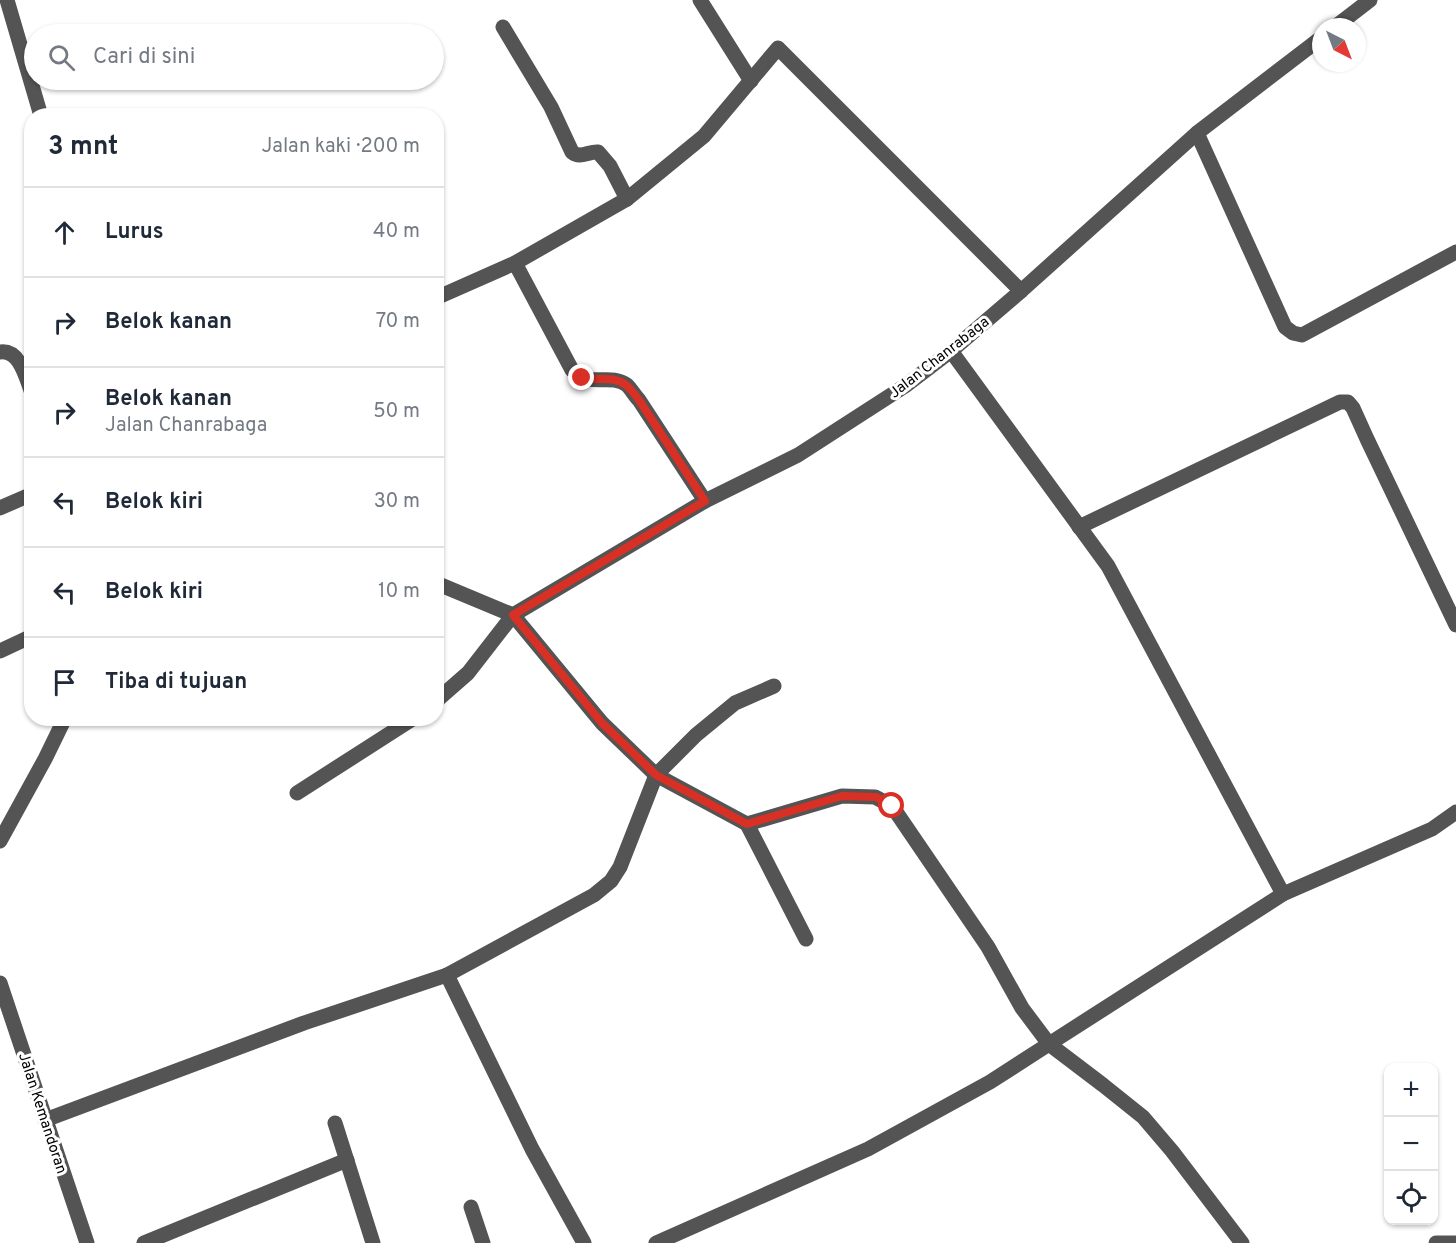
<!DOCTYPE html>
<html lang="id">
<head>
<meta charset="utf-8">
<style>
  body { margin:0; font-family:Overpass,sans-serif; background:#f6f6f7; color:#1f2937 }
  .controls { position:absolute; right:18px; bottom:18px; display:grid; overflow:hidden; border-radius:12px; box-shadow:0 2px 4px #0004 }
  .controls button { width:54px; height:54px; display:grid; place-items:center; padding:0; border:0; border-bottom:2px solid #e0e1e3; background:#fff; color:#1f2937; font:30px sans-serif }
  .compass { position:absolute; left:1312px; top:18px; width:54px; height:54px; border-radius:50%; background:#fff; box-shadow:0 2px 4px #0004; rotate:138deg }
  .stop { position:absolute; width:18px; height:18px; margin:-14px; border:4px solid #d93025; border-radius:50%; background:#fff }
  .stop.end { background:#d93025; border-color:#fff; box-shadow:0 2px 6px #0008 }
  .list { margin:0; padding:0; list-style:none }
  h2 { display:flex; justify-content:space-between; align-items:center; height:78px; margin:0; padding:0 24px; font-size:26px }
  h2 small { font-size:20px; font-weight:400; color:#747a83 }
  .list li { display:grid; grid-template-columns:39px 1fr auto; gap:18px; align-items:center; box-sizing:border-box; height:90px; padding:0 24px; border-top:2px solid #e0e1e3 }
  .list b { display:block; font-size:22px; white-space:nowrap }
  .list p { margin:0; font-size:20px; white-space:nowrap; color:#747a83 }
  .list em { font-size:20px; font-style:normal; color:#747a83 }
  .icon { flex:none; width:33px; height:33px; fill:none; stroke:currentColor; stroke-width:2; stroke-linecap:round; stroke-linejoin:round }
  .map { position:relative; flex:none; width:1456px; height:1243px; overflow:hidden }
  .search { position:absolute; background:#fff; box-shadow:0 2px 4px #0004; left:24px; top:24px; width:420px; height:66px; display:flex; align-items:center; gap:15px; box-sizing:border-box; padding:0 21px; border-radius:33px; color:#747a83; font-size:22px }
  .panel { position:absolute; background:#fff; box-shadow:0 2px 4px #0004; left:24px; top:108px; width:420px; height:618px; border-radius:24px }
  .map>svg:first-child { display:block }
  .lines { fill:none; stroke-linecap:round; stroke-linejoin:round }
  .minor { stroke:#545454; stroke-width:15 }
  .route { stroke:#d93025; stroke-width:8 }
  .labels { text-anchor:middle; stroke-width:6; stroke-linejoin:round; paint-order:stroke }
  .street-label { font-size:15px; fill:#000; stroke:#fff }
</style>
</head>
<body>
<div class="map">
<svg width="1456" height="1243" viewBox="0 0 1456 1243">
  <rect width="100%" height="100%" fill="#fff"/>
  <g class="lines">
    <!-- minor -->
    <g class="minor">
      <polyline points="7,0 41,116"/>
      <polyline points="700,0 751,81"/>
      <path d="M503,27L551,107L572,152C580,159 589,151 598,152L610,166L627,199"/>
      <polyline points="1335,27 1370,0"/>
      <polyline points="1197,133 1285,327 1293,333 1302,335 1456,252"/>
      <path d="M515,263L572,370C576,373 579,377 584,378C598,383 613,375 627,385C631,389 635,396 639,400L705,501"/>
      <polyline points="436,298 515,263 627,199 704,136 778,48 1021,291"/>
      <polyline points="951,351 1108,566 1283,894"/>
      <path d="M0,352C20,349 26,378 32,393"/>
      <polyline points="0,508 32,494"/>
      <polyline points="1079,527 1340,402 1348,402 1353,408 1367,439 1456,625"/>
      <polyline points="436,583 513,615 602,723 656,775 747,824 842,796 875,797 892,806 988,947 1022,1008 1049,1044 1283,894 1432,829 1456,812"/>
      <polyline points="0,651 32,636"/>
      <polyline points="436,701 468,673 513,615 705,501 798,455 905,386 951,351 1021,291 1197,133 1321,38"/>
      <polyline points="297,793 414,718"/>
      <polyline points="747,824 806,939"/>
      <polyline points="0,841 45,759 65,718"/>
      <polyline points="447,975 532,1149 584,1243"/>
      <polyline points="0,983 87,1243"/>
      <polyline points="45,1120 304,1023 447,975 594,895 611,881 620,867 656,775 696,735 735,703 774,686"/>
      <polyline points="335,1123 373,1243"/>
      <polyline points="471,1207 483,1243"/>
      <polyline points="144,1243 347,1160"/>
      <polyline points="656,1243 868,1149 990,1082 1049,1044 1103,1085 1143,1117 1172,1151 1242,1243"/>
      <polyline points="1436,1243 1456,1243"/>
    </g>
  </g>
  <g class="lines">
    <!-- route -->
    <path class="route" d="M582,378C597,381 613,375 626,385C631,389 635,395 639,400L705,501L513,615L602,723L656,775L747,824L842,796L876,797L892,806"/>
  </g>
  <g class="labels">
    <!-- street labels -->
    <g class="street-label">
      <text transform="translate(939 357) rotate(-38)" y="5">Jalan Chanrabaga</text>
      <text transform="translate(43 1113) rotate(72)" y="5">Jalan Kemandoran</text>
    </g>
  </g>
</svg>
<div class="controls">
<button>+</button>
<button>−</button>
<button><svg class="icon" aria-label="locate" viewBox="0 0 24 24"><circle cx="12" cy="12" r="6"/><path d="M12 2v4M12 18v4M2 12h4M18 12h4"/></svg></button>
</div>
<svg class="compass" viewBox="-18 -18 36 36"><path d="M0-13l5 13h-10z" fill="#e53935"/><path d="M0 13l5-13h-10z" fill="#747a83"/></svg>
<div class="stop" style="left:892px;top:806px"></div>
<div class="stop end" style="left:582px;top:378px"></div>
<div class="search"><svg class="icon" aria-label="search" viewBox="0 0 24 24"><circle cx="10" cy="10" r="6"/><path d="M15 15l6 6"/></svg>Cari di sini</div>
<section class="panel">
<h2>3 mnt<small>Jalan kaki · 200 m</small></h2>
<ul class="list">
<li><svg class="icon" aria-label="ahead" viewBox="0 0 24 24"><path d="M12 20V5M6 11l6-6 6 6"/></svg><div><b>Lurus</b></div><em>40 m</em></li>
<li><svg class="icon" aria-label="right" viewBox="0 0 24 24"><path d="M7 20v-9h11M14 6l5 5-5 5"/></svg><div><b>Belok kanan</b></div><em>70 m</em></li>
<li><svg class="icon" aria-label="right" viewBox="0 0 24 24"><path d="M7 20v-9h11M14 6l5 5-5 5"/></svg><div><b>Belok kanan</b><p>Jalan Chanrabaga</p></div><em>50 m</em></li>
<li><svg class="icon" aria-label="left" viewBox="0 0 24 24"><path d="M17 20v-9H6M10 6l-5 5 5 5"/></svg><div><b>Belok kiri</b></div><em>30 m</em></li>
<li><svg class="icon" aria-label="left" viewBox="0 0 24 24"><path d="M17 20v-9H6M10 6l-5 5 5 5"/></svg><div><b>Belok kiri</b></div><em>10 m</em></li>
<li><svg class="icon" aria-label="arrive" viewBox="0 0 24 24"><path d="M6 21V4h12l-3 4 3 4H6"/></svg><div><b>Tiba di tujuan</b></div></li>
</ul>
</section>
</div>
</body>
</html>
